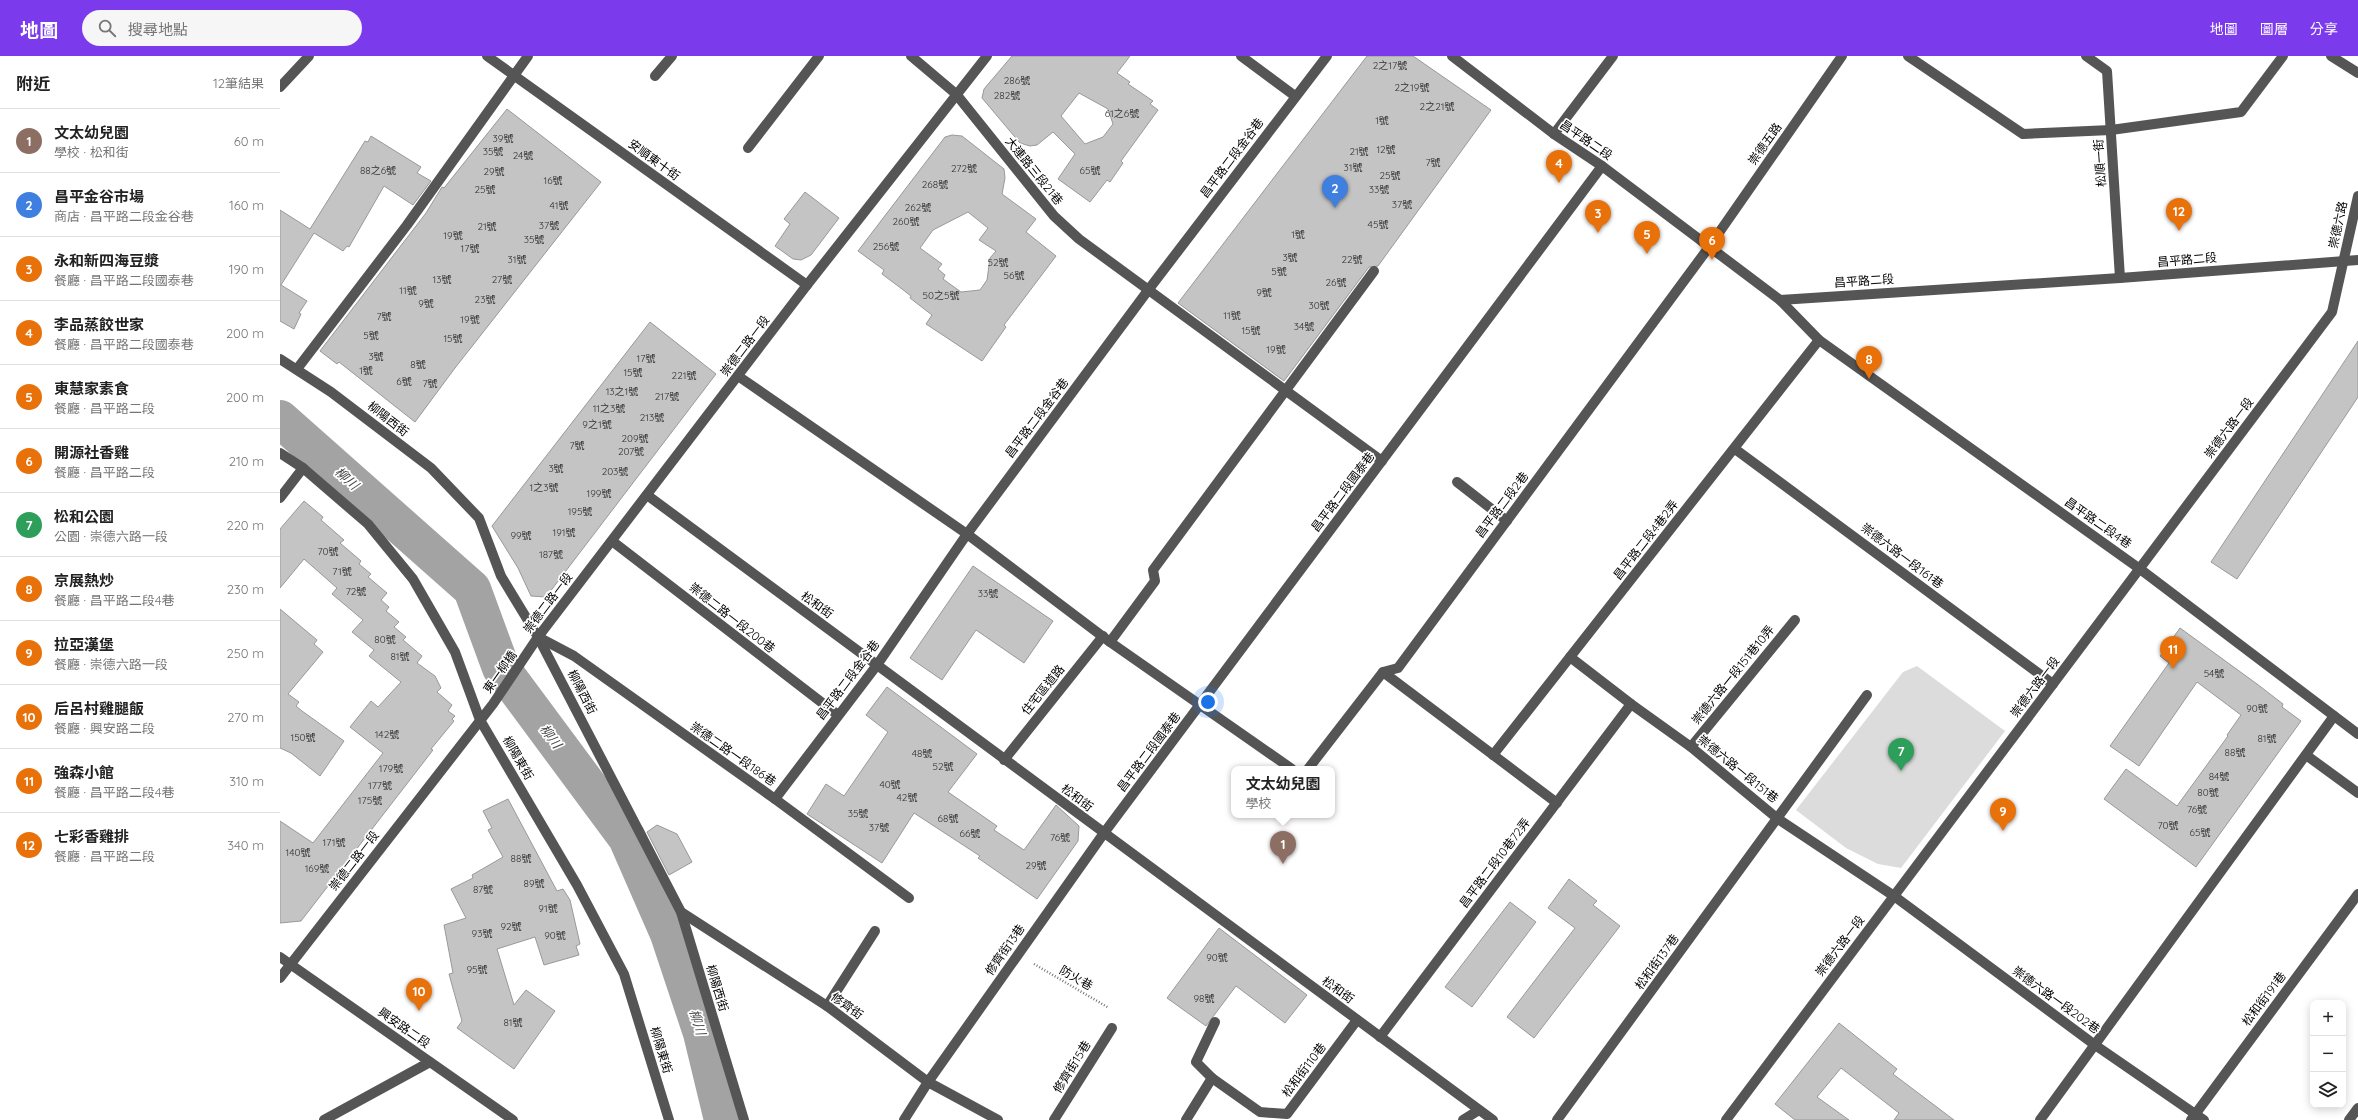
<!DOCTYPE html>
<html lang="zh-TW">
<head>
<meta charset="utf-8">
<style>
  body { margin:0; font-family:Quicksand,"Noto Sans TC",sans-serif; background:#f6f6f6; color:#222 }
  .controls { position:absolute; right:12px; bottom:12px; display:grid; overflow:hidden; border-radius:8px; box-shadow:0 2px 10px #0003 }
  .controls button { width:36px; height:36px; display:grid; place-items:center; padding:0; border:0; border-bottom:1px solid #e0e0e0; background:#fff; color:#222; font:20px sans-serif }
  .you { position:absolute; left:928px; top:646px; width:14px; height:14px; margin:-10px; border:3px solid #fff; border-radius:50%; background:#1a73e8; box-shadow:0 0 0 6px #1a73e833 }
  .badge { display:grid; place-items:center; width:26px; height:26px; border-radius:50%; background:#7c3aed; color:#fff; font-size:13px; font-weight:700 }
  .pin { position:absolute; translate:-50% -33px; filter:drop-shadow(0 1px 2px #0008) }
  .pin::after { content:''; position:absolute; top:21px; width:14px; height:12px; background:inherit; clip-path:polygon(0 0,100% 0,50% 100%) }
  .popup { position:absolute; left:951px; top:710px; width:104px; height:52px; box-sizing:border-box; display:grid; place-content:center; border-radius:8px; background:#fff; filter:drop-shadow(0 1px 3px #0005); font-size:13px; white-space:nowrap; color:#767676 }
  .popup b { font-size:15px; color:#222 }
  .popup::after { content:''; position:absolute; left:50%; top:100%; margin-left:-8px; border:8px solid transparent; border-top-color:#fff }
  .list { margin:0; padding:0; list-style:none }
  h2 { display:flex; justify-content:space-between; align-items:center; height:52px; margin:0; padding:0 16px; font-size:17px }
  h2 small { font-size:13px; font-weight:400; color:#767676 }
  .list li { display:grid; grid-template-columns:26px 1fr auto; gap:12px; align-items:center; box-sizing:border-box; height:64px; padding:0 16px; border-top:1px solid #e0e0e0 }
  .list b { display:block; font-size:15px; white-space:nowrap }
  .list p { margin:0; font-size:13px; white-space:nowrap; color:#767676 }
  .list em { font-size:13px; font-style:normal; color:#767676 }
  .icon { flex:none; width:22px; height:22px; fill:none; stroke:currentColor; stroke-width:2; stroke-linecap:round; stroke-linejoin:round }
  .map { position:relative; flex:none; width:2078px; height:1064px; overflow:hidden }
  header { display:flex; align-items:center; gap:24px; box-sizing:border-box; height:56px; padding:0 20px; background:#7c3aed; color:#fff }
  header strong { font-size:19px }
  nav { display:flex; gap:22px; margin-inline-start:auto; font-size:14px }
  .search { width:280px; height:36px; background:#f6f6f6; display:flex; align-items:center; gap:10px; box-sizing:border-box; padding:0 14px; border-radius:22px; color:#767676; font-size:15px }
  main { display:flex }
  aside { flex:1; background:#fff }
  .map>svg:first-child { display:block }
  .green { fill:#dcdcdc }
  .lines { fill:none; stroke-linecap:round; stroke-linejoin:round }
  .river { stroke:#a3a3a3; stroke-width:38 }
  .building { fill:#c4c4c4; stroke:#999; fill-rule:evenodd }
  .path { stroke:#777; stroke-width:2.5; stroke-dasharray:1 2; stroke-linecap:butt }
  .minor { stroke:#555; stroke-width:10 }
  .labels { text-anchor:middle; stroke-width:3.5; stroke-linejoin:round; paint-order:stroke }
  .number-label { font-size:10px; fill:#313131 }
  .street-label { font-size:12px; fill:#000; stroke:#fff }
  .water-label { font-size:13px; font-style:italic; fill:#444; stroke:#fff }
</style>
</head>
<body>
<header>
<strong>地圖</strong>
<div class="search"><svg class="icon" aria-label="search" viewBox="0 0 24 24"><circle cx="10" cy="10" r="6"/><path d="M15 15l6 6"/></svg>搜尋地點</div>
<nav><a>地圖</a><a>圖層</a><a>分享</a></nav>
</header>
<main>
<aside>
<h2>附近<small>12筆結果</small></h2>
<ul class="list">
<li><span class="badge" style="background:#8d6e63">1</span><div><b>文太幼兒園</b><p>學校 · 松和街</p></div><em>60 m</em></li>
<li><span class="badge" style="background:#3f7fe0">2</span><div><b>昌平金谷市場</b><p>商店 · 昌平路二段金谷巷</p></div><em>160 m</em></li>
<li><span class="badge" style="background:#e8710a">3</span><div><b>永和新四海豆漿</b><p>餐廳 · 昌平路二段國泰巷</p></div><em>190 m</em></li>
<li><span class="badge" style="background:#e8710a">4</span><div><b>李品蒸餃世家</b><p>餐廳 · 昌平路二段國泰巷</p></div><em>200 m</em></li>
<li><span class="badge" style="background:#e8710a">5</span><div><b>東慧家素食</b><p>餐廳 · 昌平路二段</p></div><em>200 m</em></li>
<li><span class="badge" style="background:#e8710a">6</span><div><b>開源社香雞</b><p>餐廳 · 昌平路二段</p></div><em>210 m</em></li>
<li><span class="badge" style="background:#2e9e5b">7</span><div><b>松和公園</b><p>公園 · 崇德六路一段</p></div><em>220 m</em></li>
<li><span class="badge" style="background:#e8710a">8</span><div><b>京展熱炒</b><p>餐廳 · 昌平路二段4巷</p></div><em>230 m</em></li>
<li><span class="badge" style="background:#e8710a">9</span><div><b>拉亞漢堡</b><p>餐廳 · 崇德六路一段</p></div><em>250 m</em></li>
<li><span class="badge" style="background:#e8710a">10</span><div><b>后呂村雞腿飯</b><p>餐廳 · 興安路二段</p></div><em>270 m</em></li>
<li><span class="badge" style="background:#e8710a">11</span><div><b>強森小館</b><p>餐廳 · 昌平路二段4巷</p></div><em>310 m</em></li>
<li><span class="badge" style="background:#e8710a">12</span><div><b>七彩香雞排</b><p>餐廳 · 昌平路二段</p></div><em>340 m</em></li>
</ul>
</aside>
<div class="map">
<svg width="2078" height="1064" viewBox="0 0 2078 1064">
  <rect width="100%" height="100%" fill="#fff"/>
  <!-- green -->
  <polygon class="green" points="1637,610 1725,675 1621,812 1598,808 1566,792 1516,754 1623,616"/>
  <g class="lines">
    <!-- river -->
    <polyline class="river" points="0,363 192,533 221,612 347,782 389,878 422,977 443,1064"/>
  </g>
  <!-- building -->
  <g class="building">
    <path d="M732,0H850L837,17L850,26L848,28L873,45L870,48L878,54L841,105L843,107L830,126L827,124L810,146L778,123L795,98L773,76L757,89L750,90L740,87L702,42L704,33ZM799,37L828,53L833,68L823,81L805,88L781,60Z"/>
    <polygon points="1087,0 1133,0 1211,54 1098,210 1089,211 1004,325 898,247"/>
    <polygon points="227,53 321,126 175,312 135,366 59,306 57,308 40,295 146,157 162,131 164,132"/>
    <path d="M672,79L682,80L724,113L725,122L722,138L756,163L746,176L776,200L724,269L726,271L702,305L646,268L652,259L630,242L631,240L622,233L602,218L604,214L578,195L665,81ZM688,156L708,172L699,184L716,195L710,202L707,224L700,234L681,236L663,223L665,219L658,213L662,208L640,192L653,174Z"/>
    <polygon points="91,80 141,111 137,117 151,125 133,149 104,130 69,191 67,190 63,195 34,177 1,229 27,245 19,257 21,258 14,273 0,265 0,154 30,173 85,85 88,86"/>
    <polygon points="525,136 559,162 531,199 521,204 513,203 495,190 510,168 504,163"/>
    <polygon points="370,266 436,318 266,541 251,540 238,512 212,470"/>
    <polygon points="2078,285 2078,341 1957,523 1931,506"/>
    <polygon points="24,445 43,461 41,464 64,484 60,487 81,505 79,508 91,518 88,521 107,537 101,544 109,551 106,555 119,566 114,571 126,581 123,584 142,600 137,607 155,620 161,632 157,636 172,649 168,655 175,660 172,663 174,665 151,693 153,694 21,865 0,867 0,765 33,787 103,697 70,671 91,645 98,651 121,626 89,600 94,594 72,576 83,564 52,538 57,532 24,503 0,532 0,473"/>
    <polygon points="693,510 773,565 744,607 696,574 662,624 630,602"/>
    <polygon points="0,553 37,584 34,588 43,596 8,638 19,646 16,650 22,655 64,685 40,720 11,697 0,692"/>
    <polygon points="1900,572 1977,628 2003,648 2002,651 2021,665 1916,811 1824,743 1846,713 1897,750 1948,680 1947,679 1961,659 1917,626 1859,710 1830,690 1889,607 1880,600"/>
    <polygon points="607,631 697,698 668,736 717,770 714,774 744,794 776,749 799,770 798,785 757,843 698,802 700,800 634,757 602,807 527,758 546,728 564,740 608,676 586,659"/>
    <polygon points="228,743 277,835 283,833 290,844 300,888 296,890 299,899 264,909 255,881 217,893 234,949 246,934 275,955 234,1013 177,972 182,965 169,918 173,917 164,869 186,862 171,833 193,822 192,819 223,801 208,774 212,772 203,755"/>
    <polygon points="377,769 397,778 412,806 389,819 367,776"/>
    <polygon points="1289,823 1317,845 1313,849 1340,870 1254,982 1227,961 1295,872 1268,852"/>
    <polygon points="1230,846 1256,866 1192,951 1165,931"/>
    <polygon points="939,872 1027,939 1005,967 956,930 926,970 887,942"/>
    <polygon points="1559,967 1617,1013 1613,1018 1674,1064 1614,1064 1619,1057 1561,1012 1537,1041 1569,1064 1515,1064 1495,1048"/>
  </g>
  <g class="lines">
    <!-- path -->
    <polyline class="path" points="754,908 829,952"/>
    <!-- minor -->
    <g class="minor">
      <polyline points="207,0 527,229"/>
      <polyline points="631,0 676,38 774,160 799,183 1102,405"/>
      <polyline points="961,0 1015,40"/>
      <polyline points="1172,0 1274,78 1322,110 1500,244 1539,284 1860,513 2078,678"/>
      <polyline points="1628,0 1743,78 1831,74 1961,56 2003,0"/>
      <polyline points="1806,0 1827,15 1840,222"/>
      <polyline points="2051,0 2078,17"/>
      <polyline points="375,20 392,0"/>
      <polyline points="0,31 29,0"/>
      <polyline points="1274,78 1333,0"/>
      <polyline points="468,92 539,0"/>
      <polyline points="1500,244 1840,222 2078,204"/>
      <polyline points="0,303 51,336 151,412 199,462 221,520 258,581 401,856 464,1064"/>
      <polyline points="17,313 127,169 248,0"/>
      <polyline points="458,320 687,478 830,586 1012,713"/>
      <polyline points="1455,393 1773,628"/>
      <polyline points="0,397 23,412 88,468 133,523 175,596 200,664 297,829 344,918 389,1064"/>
      <polyline points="1177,426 1227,465"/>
      <polyline points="367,439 1213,1064"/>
      <polyline points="0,442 23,412"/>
      <polyline points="332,485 558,659"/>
      <polyline points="258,581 294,600 495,743 629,842"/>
      <polyline points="830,586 875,525 873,514 1094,215"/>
      <polyline points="1290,601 1351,648 1411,691 1498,763 1614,840 1815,989 1924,1064"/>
      <polyline points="1103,616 1277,747"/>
      <polyline points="1411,691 1515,564"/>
      <polyline points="1213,699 1539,284"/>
      <polyline points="2026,699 2078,737"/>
      <polyline points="724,704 823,580"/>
      <polyline points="1028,713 1103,616 1118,612 1429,191 1562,0"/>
      <polyline points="495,743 597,609 687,478 869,233 1047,0"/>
      <polyline points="401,856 547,950 648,1026 718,1064"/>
      <polyline points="0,901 233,1064"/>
      <polyline points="0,922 213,648 258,581 527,229 707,0"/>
      <polyline points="547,950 595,875"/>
      <polyline points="935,966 916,1006 932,1022 980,1056 1007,1058 1077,964"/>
      <polyline points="1100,981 1351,648"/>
      <polyline points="44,1064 150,1006"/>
      <polyline points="624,1064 648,1026 824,777 1322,110"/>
      <polyline points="774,1064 832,972"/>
      <polyline points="906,1064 932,1022"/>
      <polyline points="1183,1064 1199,1054"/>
      <polyline points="1277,1064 1587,639"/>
      <polyline points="1446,1064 2052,256 2078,140"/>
      <polyline points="1760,1064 2054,660"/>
      <polyline points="1911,1064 2078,838"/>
      <polyline points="2069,1064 2078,1052"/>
    </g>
  </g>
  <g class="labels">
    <!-- number labels -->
    <g class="number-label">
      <text x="1110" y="13">2之17號</text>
      <text x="737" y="28">286號</text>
      <text x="1132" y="35">2之19號</text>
      <text x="727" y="43">282號</text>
      <text x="1157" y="54">2之21號</text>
      <text x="842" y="61">61之6號</text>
      <text x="1102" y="68">1號</text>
      <text x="223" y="86">39號</text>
      <text x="1106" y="97">12號</text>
      <text x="213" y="99">35號</text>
      <text x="1079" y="99">21號</text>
      <text x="243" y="103">24號</text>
      <text x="1153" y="110">7號</text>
      <text x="1073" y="115">31號</text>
      <text x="684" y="116">272號</text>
      <text x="98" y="118">88之6號</text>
      <text x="810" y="118">65號</text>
      <text x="214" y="119">29號</text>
      <text x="1110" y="123">25號</text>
      <text x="273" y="128">16號</text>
      <text x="655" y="132">268號</text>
      <text x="205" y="137">25號</text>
      <text x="1099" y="137">33號</text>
      <text x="1122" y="152">37號</text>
      <text x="279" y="153">41號</text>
      <text x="638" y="155">262號</text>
      <text x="626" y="169">260號</text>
      <text x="1098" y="172">45號</text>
      <text x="269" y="173">37號</text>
      <text x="207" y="174">21號</text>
      <text x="1018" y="182">1號</text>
      <text x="173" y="183">19號</text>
      <text x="254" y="187">35號</text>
      <text x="606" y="194">256號</text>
      <text x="190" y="196">17號</text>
      <text x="1010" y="205">3號</text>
      <text x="237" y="207">31號</text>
      <text x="1072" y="207">22號</text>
      <text x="718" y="210">52號</text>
      <text x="999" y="219">5號</text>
      <text x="734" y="223">56號</text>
      <text x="162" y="227">13號</text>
      <text x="222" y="227">27號</text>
      <text x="1056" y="230">26號</text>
      <text x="128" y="238">11號</text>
      <text x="984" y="240">9號</text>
      <text x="661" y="243">50之5號</text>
      <text x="205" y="247">23號</text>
      <text x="146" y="251">9號</text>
      <text x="1039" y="253">30號</text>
      <text x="952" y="263">11號</text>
      <text x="104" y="264">7號</text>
      <text x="190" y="267">19號</text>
      <text x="1024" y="274">34號</text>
      <text x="971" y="278">15號</text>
      <text x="91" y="283">5號</text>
      <text x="173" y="286">15號</text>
      <text x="996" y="297">19號</text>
      <text x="96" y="304">3號</text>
      <text x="366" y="306">17號</text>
      <text x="138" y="312">8號</text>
      <text x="86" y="318">1號</text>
      <text x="353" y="320">15號</text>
      <text x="404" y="323">221號</text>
      <text x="124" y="329">6號</text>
      <text x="150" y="331">7號</text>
      <text x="342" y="339">13之1號</text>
      <text x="387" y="344">217號</text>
      <text x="329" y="356">11之3號</text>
      <text x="372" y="365">213號</text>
      <text x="317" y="372">9之1號</text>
      <text x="355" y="386">209號</text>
      <text x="297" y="393">7號</text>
      <text x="351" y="399">207號</text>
      <text x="276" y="416">3號</text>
      <text x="335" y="419">203號</text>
      <text x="264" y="435">1之3號</text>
      <text x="319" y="441">199號</text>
      <text x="300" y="459">195號</text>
      <text x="284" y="480">191號</text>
      <text x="241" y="483">99號</text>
      <text x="48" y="499">70號</text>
      <text x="271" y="502">187號</text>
      <text x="62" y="519">71號</text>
      <text x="76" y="539">72號</text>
      <text x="708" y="541">33號</text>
      <text x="105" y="587">80號</text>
      <text x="120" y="604">81號</text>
      <text x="1934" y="621">54號</text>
      <text x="1977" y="656">90號</text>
      <text x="107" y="682">142號</text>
      <text x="23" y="685">150號</text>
      <text x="1987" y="686">81號</text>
      <text x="1955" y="700">88號</text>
      <text x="642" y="701">48號</text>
      <text x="663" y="714">52號</text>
      <text x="111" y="716">179號</text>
      <text x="1939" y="724">84號</text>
      <text x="610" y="732">40號</text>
      <text x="100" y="733">177號</text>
      <text x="1928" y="740">80號</text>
      <text x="627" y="745">42號</text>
      <text x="90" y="748">175號</text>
      <text x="1917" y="757">76號</text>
      <text x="578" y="761">35號</text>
      <text x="668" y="766">68號</text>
      <text x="1888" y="773">70號</text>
      <text x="599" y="775">37號</text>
      <text x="1920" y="780">65號</text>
      <text x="690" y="781">66號</text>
      <text x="780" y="785">76號</text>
      <text x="54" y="790">171號</text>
      <text x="18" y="800">140號</text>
      <text x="241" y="806">88號</text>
      <text x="756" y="813">29號</text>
      <text x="37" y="816">169號</text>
      <text x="254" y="831">89號</text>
      <text x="203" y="837">87號</text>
      <text x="268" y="856">91號</text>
      <text x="231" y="874">92號</text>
      <text x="202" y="881">93號</text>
      <text x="275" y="883">90號</text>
      <text x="937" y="905">90號</text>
      <text x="197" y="917">95號</text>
      <text x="924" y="946">98號</text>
      <text x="233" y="970">81號</text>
    </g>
    <!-- street labels -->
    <g class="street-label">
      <text transform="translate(1306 84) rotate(34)" y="4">昌平路二段</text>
      <text transform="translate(1485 88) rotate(-55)" y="4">崇德五路</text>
      <text transform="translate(952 102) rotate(-53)" y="4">昌平路二段金谷巷</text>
      <text transform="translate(374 104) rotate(36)" y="4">安順東十街</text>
      <text transform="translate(1820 107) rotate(-94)" y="4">松順一街</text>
      <text transform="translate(754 115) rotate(51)" y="4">大連路三段21巷</text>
      <text transform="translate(2058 169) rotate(-78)" y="4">崇德六路</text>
      <text transform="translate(1907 204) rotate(-5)" y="4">昌平路二段</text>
      <text transform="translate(1584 225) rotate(-4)" y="4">昌平路二段</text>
      <text transform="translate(465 290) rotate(-53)" y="4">崇德二路一段</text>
      <text transform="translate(757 362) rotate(-53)" y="4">昌平路二段金谷巷</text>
      <text transform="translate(108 363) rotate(38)" y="4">柳陽西街</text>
      <text transform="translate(1949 372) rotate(-53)" y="4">崇德六路一段</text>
      <text transform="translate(1063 436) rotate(-53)" y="4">昌平路二段國泰巷</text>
      <text transform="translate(1222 449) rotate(-53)" y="4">昌平路二段2巷</text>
      <text transform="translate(1818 467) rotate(35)" y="4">昌平路二段4巷</text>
      <text transform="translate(1366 484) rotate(-52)" y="4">昌平路二段4巷2弄</text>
      <text transform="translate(1622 500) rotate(37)" y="4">崇德六路一段161巷</text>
      <text transform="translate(268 547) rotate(-53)" y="4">崇德二路一段</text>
      <text transform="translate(537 549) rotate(36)" y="4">松和街</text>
      <text transform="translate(452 562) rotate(38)" y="4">崇德二路一段200巷</text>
      <text transform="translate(220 616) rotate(-55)" y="4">東一柳橋</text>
      <text transform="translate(1453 619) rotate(-51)" y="4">崇德六路一段151巷10弄</text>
      <text transform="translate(568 624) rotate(-53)" y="4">昌平路二段金谷巷</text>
      <text transform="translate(1755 631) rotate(-53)" y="4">崇德六路一段</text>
      <text transform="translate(763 634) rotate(-51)" y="4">住宅區道路</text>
      <text transform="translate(302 636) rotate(63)" y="4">柳陽西街</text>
      <text transform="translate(869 696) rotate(-53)" y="4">昌平路二段國泰巷</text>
      <text transform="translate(453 698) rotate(35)" y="4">崇德二路一段186巷</text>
      <text transform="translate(238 702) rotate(60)" y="4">柳陽東街</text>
      <text transform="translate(1458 713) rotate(39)" y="4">崇德六路一段151巷</text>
      <text transform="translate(797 742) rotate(37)" y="4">松和街</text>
      <text transform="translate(74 805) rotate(-52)" y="4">崇德二路一段</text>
      <text transform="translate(1215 807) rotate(-53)" y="4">昌平路二段10巷72弄</text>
      <text transform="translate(1560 890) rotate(-53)" y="4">崇德六路一段</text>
      <text transform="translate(725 894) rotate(-55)" y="4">修齊街13巷</text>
      <text transform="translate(1377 906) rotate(-54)" y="4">松和街137巷</text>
      <text transform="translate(796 922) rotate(30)" y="4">防火巷</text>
      <text transform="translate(437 932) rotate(73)" y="4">柳陽西街</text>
      <text transform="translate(1058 934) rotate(36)" y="4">松和街</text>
      <text transform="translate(1984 943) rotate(-53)" y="4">松和街191巷</text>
      <text transform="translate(1776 944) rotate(36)" y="4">崇德六路一段202巷</text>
      <text transform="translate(567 950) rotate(36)" y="4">修齊街</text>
      <text transform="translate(124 972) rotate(35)" y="4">興安路二段</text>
      <text transform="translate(381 994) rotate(73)" y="4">柳陽東街</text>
      <text transform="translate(792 1011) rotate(-58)" y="4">修齊街15巷</text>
      <text transform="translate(1024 1014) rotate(-53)" y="4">松和街110巷</text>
    </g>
    <!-- water labels -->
    <g class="water-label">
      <text transform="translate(67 422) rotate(42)" y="5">柳川</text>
      <text transform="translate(271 680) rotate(53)" y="5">柳川</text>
      <text transform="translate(418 966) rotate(73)" y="5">柳川</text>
    </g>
  </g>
</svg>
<div class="controls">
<button>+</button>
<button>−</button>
<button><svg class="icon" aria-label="layers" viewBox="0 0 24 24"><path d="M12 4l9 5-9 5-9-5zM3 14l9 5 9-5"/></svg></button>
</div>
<div class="you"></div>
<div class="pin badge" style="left:1003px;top:808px;background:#8d6e63">1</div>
<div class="popup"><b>文太幼兒園</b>學校</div>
<div class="pin badge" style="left:1055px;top:152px;background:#3f7fe0">2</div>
<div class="pin badge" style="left:1318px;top:177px;background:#e8710a">3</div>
<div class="pin badge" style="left:1279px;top:127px;background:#e8710a">4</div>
<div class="pin badge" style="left:1367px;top:198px;background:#e8710a">5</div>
<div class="pin badge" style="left:1432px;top:204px;background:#e8710a">6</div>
<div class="pin badge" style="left:1621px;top:715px;background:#2e9e5b">7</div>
<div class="pin badge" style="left:1589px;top:323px;background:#e8710a">8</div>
<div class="pin badge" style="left:1723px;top:775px;background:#e8710a">9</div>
<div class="pin badge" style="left:139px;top:955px;background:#e8710a">10</div>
<div class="pin badge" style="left:1893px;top:613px;background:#e8710a">11</div>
<div class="pin badge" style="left:1899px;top:175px;background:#e8710a">12</div>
</div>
</main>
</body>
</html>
